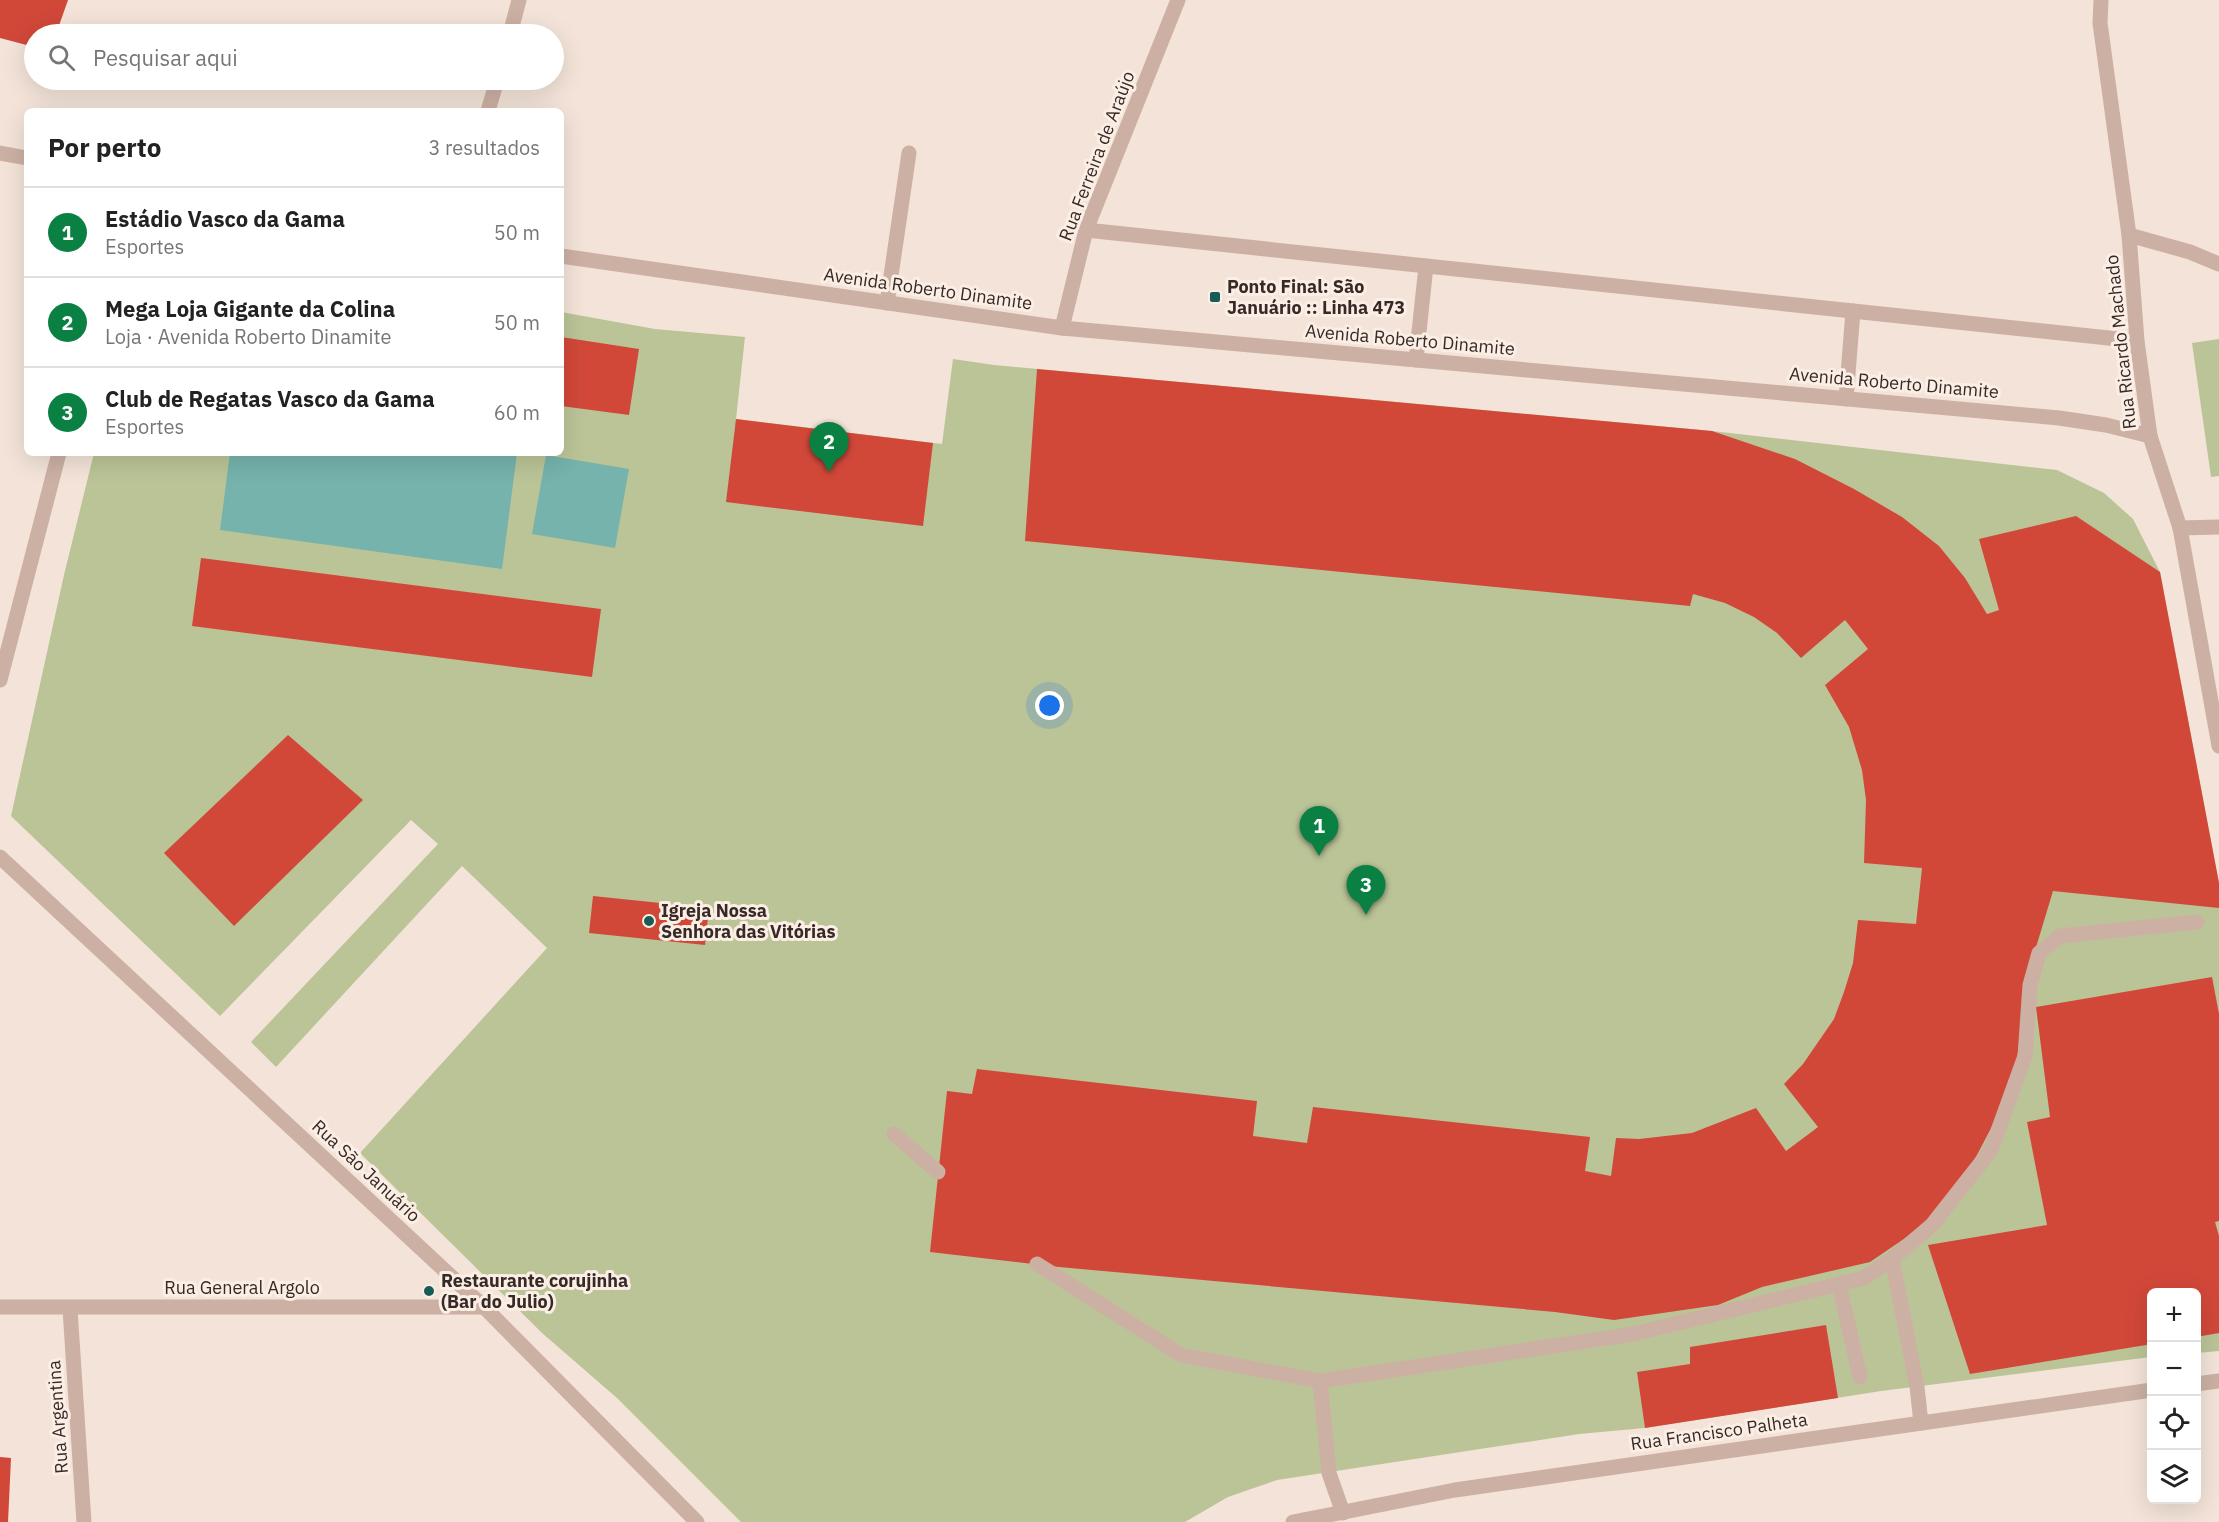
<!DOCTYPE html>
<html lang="pt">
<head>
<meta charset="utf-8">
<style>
  body { margin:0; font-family:"IBM Plex Sans",sans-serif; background:#f6f6f6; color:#222 }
  .controls { position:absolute; right:18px; bottom:18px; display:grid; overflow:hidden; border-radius:9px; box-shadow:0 6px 24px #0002 }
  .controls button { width:54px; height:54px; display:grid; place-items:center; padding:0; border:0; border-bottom:2px solid #e0e0e0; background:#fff; color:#222; font:30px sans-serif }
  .you { position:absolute; left:1050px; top:706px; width:21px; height:21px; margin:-15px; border:4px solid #fff; border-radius:50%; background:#1a73e8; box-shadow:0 0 0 9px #1a73e833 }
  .badge { display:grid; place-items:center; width:39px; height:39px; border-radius:50%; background:#0b8043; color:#fff; font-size:20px; font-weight:700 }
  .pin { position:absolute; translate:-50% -50px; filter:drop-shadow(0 2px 3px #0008) }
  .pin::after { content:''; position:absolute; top:32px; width:21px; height:18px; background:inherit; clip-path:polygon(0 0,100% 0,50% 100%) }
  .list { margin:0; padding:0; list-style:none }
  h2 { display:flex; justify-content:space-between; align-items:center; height:78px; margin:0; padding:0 24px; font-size:26px }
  h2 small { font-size:20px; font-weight:400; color:#767676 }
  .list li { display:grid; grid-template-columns:39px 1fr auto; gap:18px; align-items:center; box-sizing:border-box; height:90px; padding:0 24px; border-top:2px solid #e0e0e0 }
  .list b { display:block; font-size:22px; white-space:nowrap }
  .list p { margin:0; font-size:20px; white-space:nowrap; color:#767676 }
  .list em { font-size:20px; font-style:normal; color:#767676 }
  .icon { flex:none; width:33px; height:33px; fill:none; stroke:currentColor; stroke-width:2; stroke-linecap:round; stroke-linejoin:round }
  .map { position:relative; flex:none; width:2219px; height:1522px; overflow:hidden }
  .search { position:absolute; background:#fff; box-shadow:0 6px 24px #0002; left:24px; top:24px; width:540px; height:66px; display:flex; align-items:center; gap:15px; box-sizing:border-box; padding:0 21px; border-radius:33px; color:#767676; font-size:22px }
  .panel { position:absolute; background:#fff; box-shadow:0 6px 24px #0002; left:24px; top:108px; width:540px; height:348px; border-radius:9px }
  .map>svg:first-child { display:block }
  .green { fill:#bbc497 }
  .water { fill:#75b3ac }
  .building { fill:#d14839 }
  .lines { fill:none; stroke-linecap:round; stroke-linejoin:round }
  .service { stroke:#ccb0a3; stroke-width:15 }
  .minor { stroke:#ccb0a3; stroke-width:15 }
  .tertiary { stroke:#ccb0a3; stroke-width:15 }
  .poi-dot { fill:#185c56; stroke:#fbeee5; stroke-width:2 }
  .labels { text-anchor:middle; stroke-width:6; stroke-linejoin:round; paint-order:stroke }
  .street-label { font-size:18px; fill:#372926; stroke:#fbeee5 }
  .poi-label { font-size:18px; font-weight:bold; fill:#372926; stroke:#fbeee5; text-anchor:start }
</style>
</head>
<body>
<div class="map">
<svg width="2219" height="1522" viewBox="0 0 2219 1522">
  <rect width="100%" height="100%" fill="#f3e3d8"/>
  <!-- green -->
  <g class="green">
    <polygon points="561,312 655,329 745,337 736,419 942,444 953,359 994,365 1712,431 2057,470 2104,493 2133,519 2160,572 2219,883 2219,1351 2197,1353 2196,1292 2152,1292 2151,1357 1881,1391 1645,1428 1579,1434 1277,1480 1228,1497 1185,1522 741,1522 617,1398 542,1333 360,1153 547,948 462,866 276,1067 251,1042 438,844 411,820 220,1016 11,816 64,575 94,453 561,453"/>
    <polygon points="2219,339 2219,476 2211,477 2192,343"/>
  </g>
  <!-- water -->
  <g class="water">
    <polygon points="230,453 517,453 502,569 220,530"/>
    <polygon points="546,455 629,469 615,548 532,534"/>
  </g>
  <!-- building -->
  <g class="building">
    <polygon points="0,0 68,0 56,34 34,34 34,47 0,38"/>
    <polygon points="561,337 639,349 629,415 561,406"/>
    <polygon points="1037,369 1712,431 1795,459 1854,489 1902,517 1939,546 1965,578 1987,614 1999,610 1979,539 2076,516 2160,572 2219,883 2219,908 2053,891 2034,954 2017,1058 1999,1113 1967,1174 1920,1228 1870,1262 1762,1287 1718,1305 1614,1320 1555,1312 1059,1267 930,1252 947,1091 972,1094 977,1069 1257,1101 1253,1136 1307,1143 1313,1107 1590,1137 1585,1171 1611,1176 1616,1138 1639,1139 1692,1133 1756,1108 1786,1151 1818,1127 1784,1084 1803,1064 1834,1019 1844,992 1853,963 1858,920 1916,924 1922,868 1864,863 1866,800 1862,770 1849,727 1825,685 1868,649 1845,620 1801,658 1777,633 1754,617 1725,603 1693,594 1690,606 1025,541"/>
    <polygon points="736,419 933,443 923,526 726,502"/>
    <polygon points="201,558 601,609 592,677 192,626"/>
    <polygon points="288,735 363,800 234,926 164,853"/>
    <polygon points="593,896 709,908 705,945 589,933"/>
    <polygon points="2212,977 2219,1014 2219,1221 2215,1222 2219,1236 2219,1333 2196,1337 2196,1292 2152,1292 2152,1344 1970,1374 1928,1245 2047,1225 2027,1122 2050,1117 2036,1007"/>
    <polygon points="1826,1325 1838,1398 1645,1428 1637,1372 1690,1364 1690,1347"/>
    <polygon points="0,1457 11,1458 8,1522 0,1522"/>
  </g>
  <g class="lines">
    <!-- service -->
    <g class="service">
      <polyline points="1086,230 2137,341"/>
      <polyline points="2129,235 2190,252 2219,264"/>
      <polyline points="887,303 909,153"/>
      <polyline points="1416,360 1426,266"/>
      <polyline points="1846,399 1853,311"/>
      <polyline points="2180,528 2219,527"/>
      <polyline points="894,1134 938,1172"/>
      <polyline points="1892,1259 1917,1387 1921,1423"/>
      <polyline points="1037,1264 1181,1355 1320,1381 1329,1473 1343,1513"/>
      <polyline points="1839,1284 1860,1377"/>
      <polyline points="1320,1381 1633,1334 1864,1278 1892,1259 1932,1225 1991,1150 2025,1056 2030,985 2039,953 2060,936 2197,922"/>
    </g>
    <!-- minor -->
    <g class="minor">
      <polyline points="510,34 519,0"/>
      <polyline points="488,111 497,80"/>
      <polyline points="1062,328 1086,230 1178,0"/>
      <polyline points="0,680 59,453"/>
      <polyline points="0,1307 484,1307"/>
      <polyline points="70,1309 84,1522"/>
    </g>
    <!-- tertiary -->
    <g class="tertiary">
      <polyline points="2101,0 2100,23 2129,235 2137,341 2150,436 2180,528 2219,746"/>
      <polyline points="0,153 27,158"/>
      <polyline points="561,256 1062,328 2059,418 2106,425 2150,436"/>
      <polyline points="0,857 484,1307 697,1522"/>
      <polyline points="2196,1384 2219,1381"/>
      <polyline points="1293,1522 1455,1490 2152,1390"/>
    </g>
  </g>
  <!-- markers -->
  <g class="poi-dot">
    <rect x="1209" y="291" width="12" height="12" rx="3"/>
    <circle cx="649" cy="921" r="6"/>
    <circle cx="429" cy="1291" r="6"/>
  </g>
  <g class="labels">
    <!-- street labels -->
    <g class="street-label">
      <text transform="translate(1097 156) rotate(-69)" y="6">Rua Ferreira de Araújo</text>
      <text transform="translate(928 289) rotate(8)" y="6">Avenida Roberto Dinamite</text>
      <text transform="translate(1410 340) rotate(5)" y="6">Avenida Roberto Dinamite</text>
      <text transform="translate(2121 342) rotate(-96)" y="6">Rua Ricardo Machado</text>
      <text transform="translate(1894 383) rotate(5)" y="6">Avenida Roberto Dinamite</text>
      <text transform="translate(366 1171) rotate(43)" y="6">Rua São Januário</text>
      <text x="242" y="1294">Rua General Argolo</text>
      <text transform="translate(58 1417) rotate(-94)" y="6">Rua Argentina</text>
      <text transform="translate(1719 1432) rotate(-8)" y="6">Rua Francisco Palheta</text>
    </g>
    <!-- poi labels -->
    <g class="poi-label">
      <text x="1227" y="293">Ponto Final: São<tspan x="1227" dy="21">Januário :: Linha 473</tspan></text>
      <text x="661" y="917">Igreja Nossa<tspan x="661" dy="21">Senhora das Vitórias</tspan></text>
      <text x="441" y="1287">Restaurante corujinha<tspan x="441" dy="21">(Bar do Julio)</tspan></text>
    </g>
  </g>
</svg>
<div class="controls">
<button>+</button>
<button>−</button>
<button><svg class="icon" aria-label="locate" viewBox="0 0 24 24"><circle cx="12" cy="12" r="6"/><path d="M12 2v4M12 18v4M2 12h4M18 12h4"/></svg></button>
<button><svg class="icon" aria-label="layers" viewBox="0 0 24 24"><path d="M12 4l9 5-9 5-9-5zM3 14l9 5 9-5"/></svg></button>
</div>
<div class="you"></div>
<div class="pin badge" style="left:1319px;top:856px">1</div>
<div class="pin badge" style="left:829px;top:472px">2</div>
<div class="pin badge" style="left:1366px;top:915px">3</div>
<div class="search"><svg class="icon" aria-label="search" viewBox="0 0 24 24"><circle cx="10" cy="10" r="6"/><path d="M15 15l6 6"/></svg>Pesquisar aqui</div>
<section class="panel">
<h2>Por perto<small>3 resultados</small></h2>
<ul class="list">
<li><span class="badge">1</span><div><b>Estádio Vasco da Gama</b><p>Esportes</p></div><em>50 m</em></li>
<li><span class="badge">2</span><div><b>Mega Loja Gigante da Colina</b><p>Loja · Avenida Roberto Dinamite</p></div><em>50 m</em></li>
<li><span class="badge">3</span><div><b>Club de Regatas Vasco da Gama</b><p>Esportes</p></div><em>60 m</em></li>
</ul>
</section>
</div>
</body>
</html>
